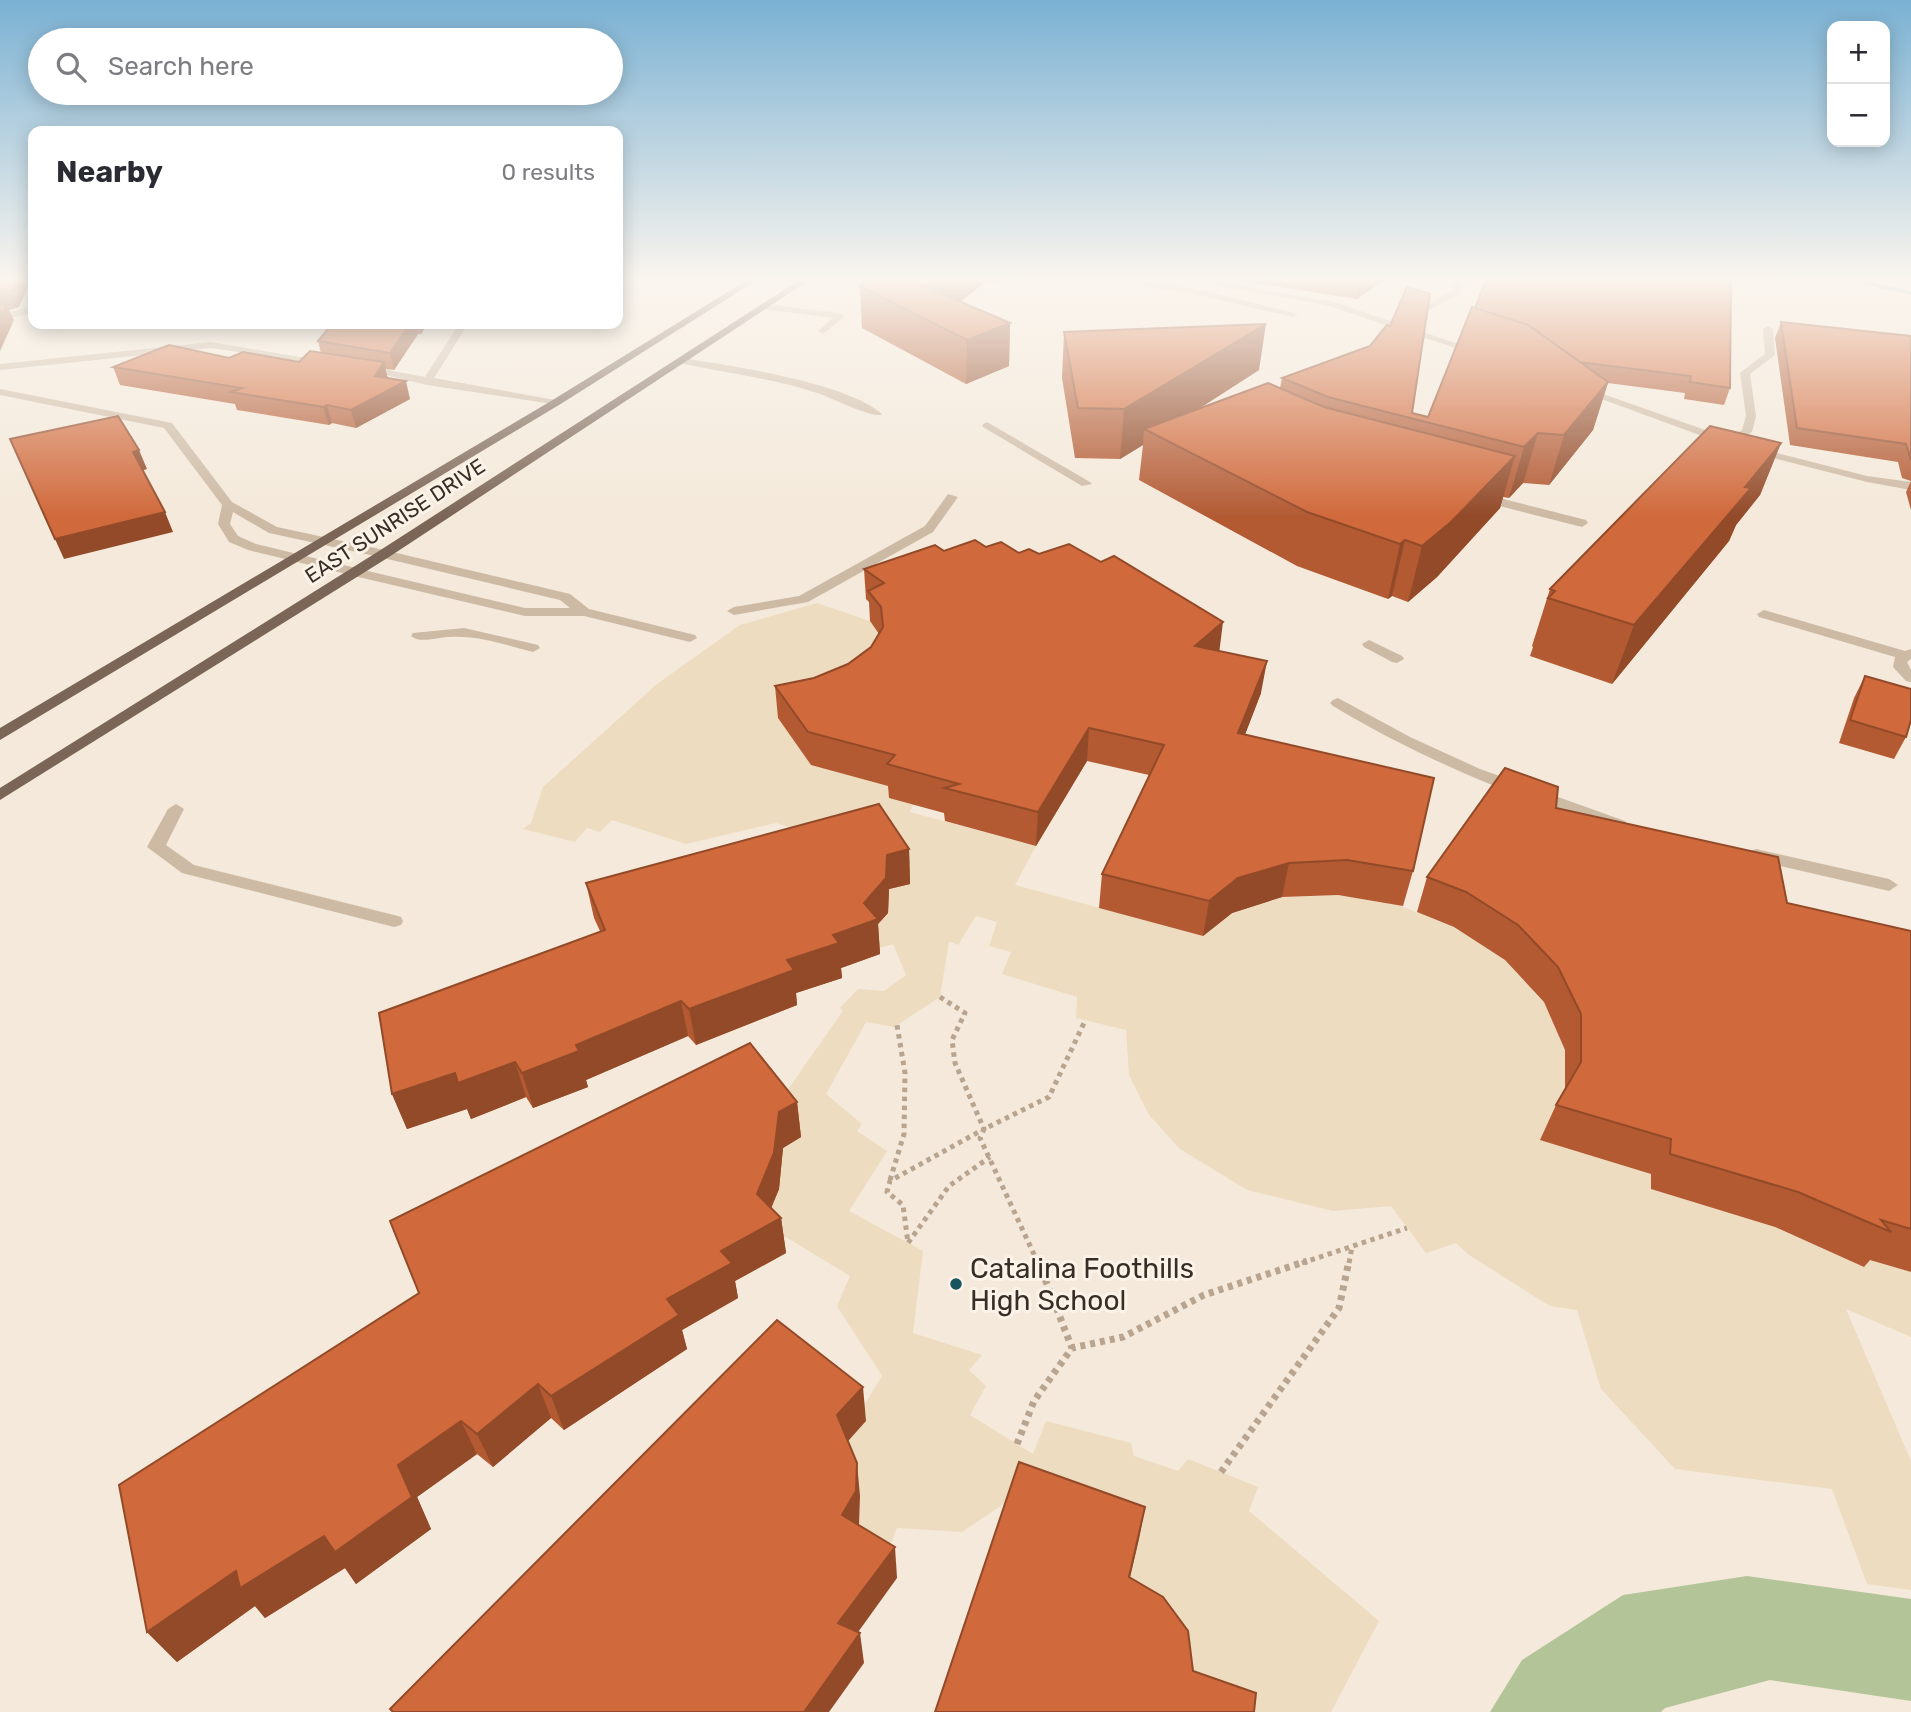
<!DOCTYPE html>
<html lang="en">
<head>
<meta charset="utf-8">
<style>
  body { margin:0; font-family:Rubik,sans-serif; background:#f2f2f3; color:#2b2b33 }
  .controls { position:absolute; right:21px; top:21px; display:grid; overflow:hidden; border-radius:14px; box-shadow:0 4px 18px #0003 }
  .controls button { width:63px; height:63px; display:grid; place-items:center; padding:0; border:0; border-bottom:2px solid #e1e1e2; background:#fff; color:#2b2b33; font:35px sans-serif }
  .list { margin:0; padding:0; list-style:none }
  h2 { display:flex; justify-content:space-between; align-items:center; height:91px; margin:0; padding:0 28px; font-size:30px }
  h2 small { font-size:23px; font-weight:400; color:#7c7c81 }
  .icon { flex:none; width:38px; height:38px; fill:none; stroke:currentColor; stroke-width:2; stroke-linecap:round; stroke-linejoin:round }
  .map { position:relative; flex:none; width:1911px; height:1712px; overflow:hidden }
  .search { position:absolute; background:#fff; box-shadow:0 4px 18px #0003; left:28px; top:28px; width:595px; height:77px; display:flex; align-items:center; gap:18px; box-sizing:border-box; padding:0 24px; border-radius:38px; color:#7c7c81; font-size:26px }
  .panel { position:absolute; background:#fff; box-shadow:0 4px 18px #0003; left:28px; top:126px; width:595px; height:203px; border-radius:14px }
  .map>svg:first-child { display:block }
  .green { fill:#b3c498 }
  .plaza { fill:#eddcbf }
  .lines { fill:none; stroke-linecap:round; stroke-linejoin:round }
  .stream { fill:#76adb3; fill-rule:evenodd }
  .path-far1 { stroke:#b9a48f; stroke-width:5; stroke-dasharray:4.5 4.5; stroke-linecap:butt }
  .path { stroke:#b9a48f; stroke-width:7; stroke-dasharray:5 5; stroke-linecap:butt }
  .lane { fill:#cdbaa5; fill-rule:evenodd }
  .street { fill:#cdbaa5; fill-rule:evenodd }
  .primary { fill:#7b6556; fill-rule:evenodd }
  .wall { fill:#b35a33 }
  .shaded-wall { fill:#924a29 }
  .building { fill:#d0693b; stroke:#924a29; stroke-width:2 }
  .poi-dot { fill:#18545d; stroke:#fbf3e7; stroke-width:2.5 }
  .labels { text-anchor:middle; stroke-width:6; stroke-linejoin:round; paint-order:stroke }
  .far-street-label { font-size:21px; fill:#382d27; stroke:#fbf3e7 }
  .near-poi-label { font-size:28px; fill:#382d27; stroke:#fbf3e7; text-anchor:start }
</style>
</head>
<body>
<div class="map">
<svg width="1911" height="1712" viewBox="0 0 1911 1712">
  <rect width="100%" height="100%" fill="#f4e9da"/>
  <!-- green -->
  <polygon class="green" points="1747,1576 1911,1599 1911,1701 1770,1680 1665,1708 1661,1712 1490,1712 1522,1660 1623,1595"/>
  <!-- plaza -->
  <polygon class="plaza" points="817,603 870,621 882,639 779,719 810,764 896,788 889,798 913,805 910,812 1036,846 1015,885 1203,936 1232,913 1282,897 1338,895 1398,905 1454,927 1505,960 1544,1002 1565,1050 1565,1097 1651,1174 1651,1189 1775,1227 1862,1266 1855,1255 1911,1272 1911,1337 1846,1309 1911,1461 1911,1590 1867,1584 1832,1489 1675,1469 1601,1389 1577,1310 1550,1306 1469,1255 1456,1243 1426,1253 1391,1206 1333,1211 1247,1190 1180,1149 1149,1115 1129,1075 1126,1030 1076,1018 1077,997 1002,974 1011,952 989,946 997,922 976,916 958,945 949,941 940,997 894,1027 866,1022 826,1094 862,1124 857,1131 887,1151 849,1211 923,1251 913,1333 982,1355 969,1370 986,1386 970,1415 1033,1454 1046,1421 1131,1443 1134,1456 1178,1471 1188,1459 1258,1487 1249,1511 1379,1621 1331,1712 1218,1712 1123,1607 1138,1539 1017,1495 962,1532 897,1528 881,1569 846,1547 834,1456 865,1422 858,1415 882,1376 837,1306 850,1276 786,1237 776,1243 755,1221 777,1105 843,1011 840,1008 858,989 884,991 906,975 893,944 875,949 853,846 776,823 686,844 612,820 600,832 587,828 575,842 523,829 531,823 543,787 657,684 740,625"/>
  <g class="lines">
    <!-- stream -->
    <polygon class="stream" points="1833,277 1846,277 1911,291 1911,295"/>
    <!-- path-far1 -->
    <g class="path-far1">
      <polyline points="940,997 965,1013 952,1040 955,1063 984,1129 890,1181 887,1192 903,1205 908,1243 949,1186 990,1157"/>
      <polyline points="890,1180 904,1134 905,1073 897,1025"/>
      <polyline points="1038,1263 980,1138 984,1129 1049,1097 1085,1021"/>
      <polyline points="1302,1263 1407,1228"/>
      <polyline points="1349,1263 1352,1247"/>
    </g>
    <!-- path -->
    <g class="path">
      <polyline points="1038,1261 1072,1348"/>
      <polyline points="1017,1444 1034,1401 1072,1348 1123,1337 1204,1295 1307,1261"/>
      <polyline points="1221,1472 1339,1308 1349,1261"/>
    </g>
    <!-- lane -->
    <g class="lane">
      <polygon points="1146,281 1202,290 1298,314 1293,317 1202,296 1143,286"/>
      <polygon points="765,304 840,313 845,316 823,334 818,331 833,318 762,309 762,305"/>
      <path d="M682,358C732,366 845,382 882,414C874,420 831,397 817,393C772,378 725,373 679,363V359Z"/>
      <polygon points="987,422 1090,482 1092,484 1082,486 983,427 982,425"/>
      <polygon points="1480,493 1586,520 1588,523 1582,527 1476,500 1474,497"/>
      <polygon points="948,494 958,497 933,532 808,602 734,615 727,611 734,607 799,596 925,526"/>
      <polygon points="384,550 570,594 589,609 695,635 697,638 690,642 584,616 525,616 350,575 348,572 355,568 525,608 570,608 560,600 379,557 379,551"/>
      <polygon points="1764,610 1905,651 1911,649 1911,659 1907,662 1911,670 1911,682 1906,681 1893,667 1895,657 1759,617 1757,614"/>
      <path d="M464,628L538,645L540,648L533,652C505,645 478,635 449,637C437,637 420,644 411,636L413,633Z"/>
      <polygon points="1369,640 1402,656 1404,659 1397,663 1392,662 1364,647 1362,644"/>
      <path d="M1338,698L1410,737L1480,769L1625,821L1628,825L1619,830L1613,829C1515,797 1421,759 1333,706L1330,703L1333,700Z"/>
      <polygon points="176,804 184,809 166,845 194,865 394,915 401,917 403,921 401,925 394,927 182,873 147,847 168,809"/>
      <polygon points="1756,849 1889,879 1898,885 1889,891 1750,859 1747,855 1750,851"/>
    </g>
    <!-- street -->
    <g class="street">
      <polygon points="1168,277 1189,277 1331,301 1482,352 1474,354 1326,305"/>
      <polygon points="1456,277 1464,277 1459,294 1409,321 1403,321 1403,317 1452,291"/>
      <polygon points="33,307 33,313 0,320 0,314"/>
      <polygon points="459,324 468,324 434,378 555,400 560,403 559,405 427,385 361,369 366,366 425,377"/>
      <polygon points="1768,326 1773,329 1775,355 1750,374 1756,416 1752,432 1732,444 1724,444 1577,390 1586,388 1728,438 1742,430 1746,416 1740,373 1765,354 1763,329"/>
      <polygon points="211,342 329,362 324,365 211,348 0,370 0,364"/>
      <polygon points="0,389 172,423 232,502 277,527 384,550 390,554 384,558 269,533 233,512 230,524 238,536 256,544 360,569 362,572 355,576 248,550 229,542 218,524 222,505 164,428 0,395"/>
      <polygon points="1754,447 1867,476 1911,482 1911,490 1867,482 1750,452 1750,448"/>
    </g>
    <!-- primary -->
    <g class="primary">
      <polygon points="752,277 762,277 559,405 0,740 0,728 551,401"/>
      <polygon points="804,277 814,277 389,557 0,800 0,788 379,551"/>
    </g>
  </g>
  <!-- wall -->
  <g class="wall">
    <polygon points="865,277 1009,277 1009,282 984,283 960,302 1010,323 1009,366 966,384 862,328 860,286"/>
    <polygon points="1217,277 1388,277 1357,299"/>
    <polygon points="1472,307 1730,388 1724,405 1684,399 1685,393 1608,383 1593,430 1549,485 1523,483 1509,498 1503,497 1500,508 1437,577 1408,602 1392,596 1388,599 1297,566 1139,480 1143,445 1120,459 1075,458 1062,378 1064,332 1259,370 1197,410 1280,388 1282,378 1428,417"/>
    <polygon points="1781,322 1911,336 1911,335 1911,481 1902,478 1898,462 1790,445 1775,338"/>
    <polygon points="332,324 427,324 421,334 418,334 394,370 385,369 388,378 410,399 356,428 332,423 329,425 237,410 235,404 120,385 113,367 229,358 299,362 321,353 318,341"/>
    <polygon points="496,324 550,324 549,326 497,327"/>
    <polygon points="1781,443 1760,495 1736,525 1729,541 1612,684 1530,656 1533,647 1532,646 1550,589"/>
    <polygon points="1911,481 1911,510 1906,492"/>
    <polygon points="986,547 1019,553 1219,651 1261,693 1245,734 1413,871 1403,906 1338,895 1282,897 1232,913 1203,936 1099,908 1102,874 1149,775 1087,761 1036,846 945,821 944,813 889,798 888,786 811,765 778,718 775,686 814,678 848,664 871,647 879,634 870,621 869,602 866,599 864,569 944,551"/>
    <polygon points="1865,676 1906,737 1894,759 1839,743 1854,698"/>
    <polygon points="1556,808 1787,903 1911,931 1911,1272 1870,1260 1864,1267 1775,1227 1651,1189 1651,1174 1540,1140 1556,1105 1565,1089 1565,1050 1544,1002 1505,960 1454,927 1417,912 1427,877"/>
    <polygon points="909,849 910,884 889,889 888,913 878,924 880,954 841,968 842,978 796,993 797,1005 696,1045 688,1036 586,1080 588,1087 533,1108 526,1097 471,1119 467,1109 407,1129 392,1094 600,931 594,918 586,883"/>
    <polygon points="797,1102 801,1137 783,1148 779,1189 771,1208 781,1218 786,1253 735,1281 738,1298 682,1330 687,1349 564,1430 551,1418 493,1467 477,1454 417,1497 431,1529 356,1584 345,1568 265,1618 255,1606 177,1662 147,1632 419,1293"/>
  </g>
  <!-- shaded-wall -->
  <g class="shaded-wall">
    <polygon points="19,277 32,277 19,307 9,310 14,320 0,351 0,294"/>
    <polygon points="939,277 984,277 984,283 933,323 926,287"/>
    <polygon points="1369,277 1388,277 1357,299 1360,284"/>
    <polygon points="1010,323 1009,366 966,384 967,340"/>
    <polygon points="410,324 415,324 418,334 394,370 390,353"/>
    <polygon points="418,324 427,324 421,334"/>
    <polygon points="1266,324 1259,370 1156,436 1144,429 1143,445 1120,459 1124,409"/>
    <polygon points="384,362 388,380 375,376"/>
    <polygon points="406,381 410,399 356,428 351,410"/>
    <polygon points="1608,382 1593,430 1549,485 1564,435"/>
    <polygon points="327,405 332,423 329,425 323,407"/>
    <polygon points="1538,433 1523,483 1509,498 1524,447"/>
    <polygon points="1781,443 1760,495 1736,525 1729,541 1612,684 1634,625 1745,487"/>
    <polygon points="139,450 147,469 141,471 133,452"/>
    <polygon points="1515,456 1500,508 1437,577 1408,602 1422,546"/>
    <polygon points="165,512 173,532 64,559 55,539"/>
    <polygon points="1405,540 1392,596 1388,599 1400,544"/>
    <polygon points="1223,622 1219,654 1195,646"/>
    <polygon points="1267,661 1261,693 1233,766 1238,733"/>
    <polygon points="1089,728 1087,761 1036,846 1038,812"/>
    <polygon points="909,849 910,884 889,889 888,913 878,924 880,954 841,968 842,978 796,993 797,1005 696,1045 689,1009 787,960 833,935 864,903 887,855"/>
    <polygon points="1289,863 1282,897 1232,913 1203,936 1209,901 1238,878"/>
    <polygon points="681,1001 688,1036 586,1080 588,1087 533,1108 522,1073 576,1045"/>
    <polygon points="515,1062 526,1097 471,1119 467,1109 407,1129 392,1094 455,1073"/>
    <polygon points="797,1102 801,1137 783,1148 779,1189 763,1228 781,1218 786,1253 735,1281 738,1298 682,1330 687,1349 564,1430 551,1396 667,1299 721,1251 757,1194 779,1112"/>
    <polygon points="538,1384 551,1418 493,1467 477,1434"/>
    <polygon points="863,1387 866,1421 841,1449 837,1415"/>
    <polygon points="461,1421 477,1454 417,1497 431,1529 356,1584 345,1568 265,1618 255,1606 177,1662 147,1632 236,1571 324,1536 398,1465"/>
    <polygon points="857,1463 860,1496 859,1524 846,1547 842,1515"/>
    <polygon points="1145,1507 1139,1539 1123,1607 1129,1577"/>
    <polygon points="895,1547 897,1578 843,1653 838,1623"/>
    <polygon points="860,1633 864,1663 829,1712 804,1712"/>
  </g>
  <!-- building -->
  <g class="building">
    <polygon points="0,277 19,277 12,291 0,294"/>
    <polygon points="865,277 939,277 926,287 1010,323 967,340 860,286"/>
    <polygon points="1317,277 1369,277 1360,284"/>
    <polygon points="1487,277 1731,278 1730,388 1690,382 1691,376 1579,362 1528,325 1475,308"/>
    <polygon points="1407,287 1430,294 1412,413 1428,417 1472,307 1528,325 1608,382 1564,435 1538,433 1524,447 1328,397 1282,378 1370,346 1387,325 1390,326"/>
    <polygon points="6,304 0,318 0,305"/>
    <polygon points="1781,322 1911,336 1911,460 1906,444 1797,428"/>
    <polygon points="332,324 410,324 390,353 318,341"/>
    <polygon points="1266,324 1124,409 1078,408 1064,332"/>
    <polygon points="169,345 229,358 243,352 299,362 310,351 384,362 375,376 406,381 351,410 327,405 323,407 231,392 242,388 113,367"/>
    <polygon points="1268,383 1324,407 1515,456 1451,522 1422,546 1405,540 1400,544 1307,512 1144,429"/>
    <polygon points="118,416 139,450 133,452 165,512 55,539 10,439"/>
    <polygon points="1710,426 1781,443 1745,487 1751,488 1634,625 1548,598 1555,591 1550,589"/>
    <polygon points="975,540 986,547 1001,542 1019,553 1029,549 1039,554 1069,544 1101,562 1114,556 1223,622 1195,646 1267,661 1238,733 1434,778 1413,871 1347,860 1289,863 1238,878 1209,901 1102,874 1164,745 1089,728 1038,812 944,788 959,784 887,764 895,755 808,732 775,686 814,678 848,664 871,647 883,627 881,607 868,591 884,583 864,569 935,545 944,551"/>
    <polygon points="1865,676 1911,689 1911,720 1906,737 1850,720"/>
    <polygon points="1505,768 1558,787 1556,808 1778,857 1787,903 1911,931 1911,1229 1881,1220 1891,1232 1798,1192 1670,1154 1671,1139 1556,1105 1581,1062 1581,1014 1558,967 1518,925 1466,892 1427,877"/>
    <polygon points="879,804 909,849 887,855 886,878 864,903 878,919 833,935 839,943 787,960 794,970 689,1009 681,1001 576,1045 579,1051 522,1073 515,1062 458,1083 455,1073 392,1094 379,1013 605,930 586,883"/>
    <polygon points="750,1043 797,1102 779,1112 774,1153 757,1194 781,1218 721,1251 732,1263 667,1299 679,1315 551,1396 538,1384 477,1434 461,1421 398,1465 412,1497 335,1552 324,1536 240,1588 236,1571 147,1632 119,1485 419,1293 390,1221"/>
    <polygon points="777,1320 863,1387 837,1415 857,1463 856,1491 842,1515 895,1547 838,1623 860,1633 804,1712 393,1712 390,1709"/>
    <polygon points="1019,1462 1145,1507 1129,1577 1163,1597 1188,1631 1193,1671 1256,1693 1254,1712 935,1712"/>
  </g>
  <!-- sky -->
  <linearGradient id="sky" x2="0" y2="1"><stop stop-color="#7ab1d3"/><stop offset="0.54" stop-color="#faf5ee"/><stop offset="1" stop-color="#faf5ee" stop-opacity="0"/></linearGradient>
  <rect width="1911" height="517" fill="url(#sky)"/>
  <!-- markers -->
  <circle class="poi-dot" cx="956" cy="1284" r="7"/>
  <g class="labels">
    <!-- far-street labels -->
    <g class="far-street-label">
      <text transform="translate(395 521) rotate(-33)" y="7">EAST SUNRISE DRIVE</text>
    </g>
    <!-- near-poi labels -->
    <g class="near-poi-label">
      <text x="970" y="1278">Catalina Foothills<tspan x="970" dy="32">High School</tspan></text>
    </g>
  </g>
</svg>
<div class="controls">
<button>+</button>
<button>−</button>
</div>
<div class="search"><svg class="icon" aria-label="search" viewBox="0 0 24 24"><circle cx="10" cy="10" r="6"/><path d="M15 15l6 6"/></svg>Search here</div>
<section class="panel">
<h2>Nearby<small>0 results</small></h2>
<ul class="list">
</ul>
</section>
</div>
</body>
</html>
